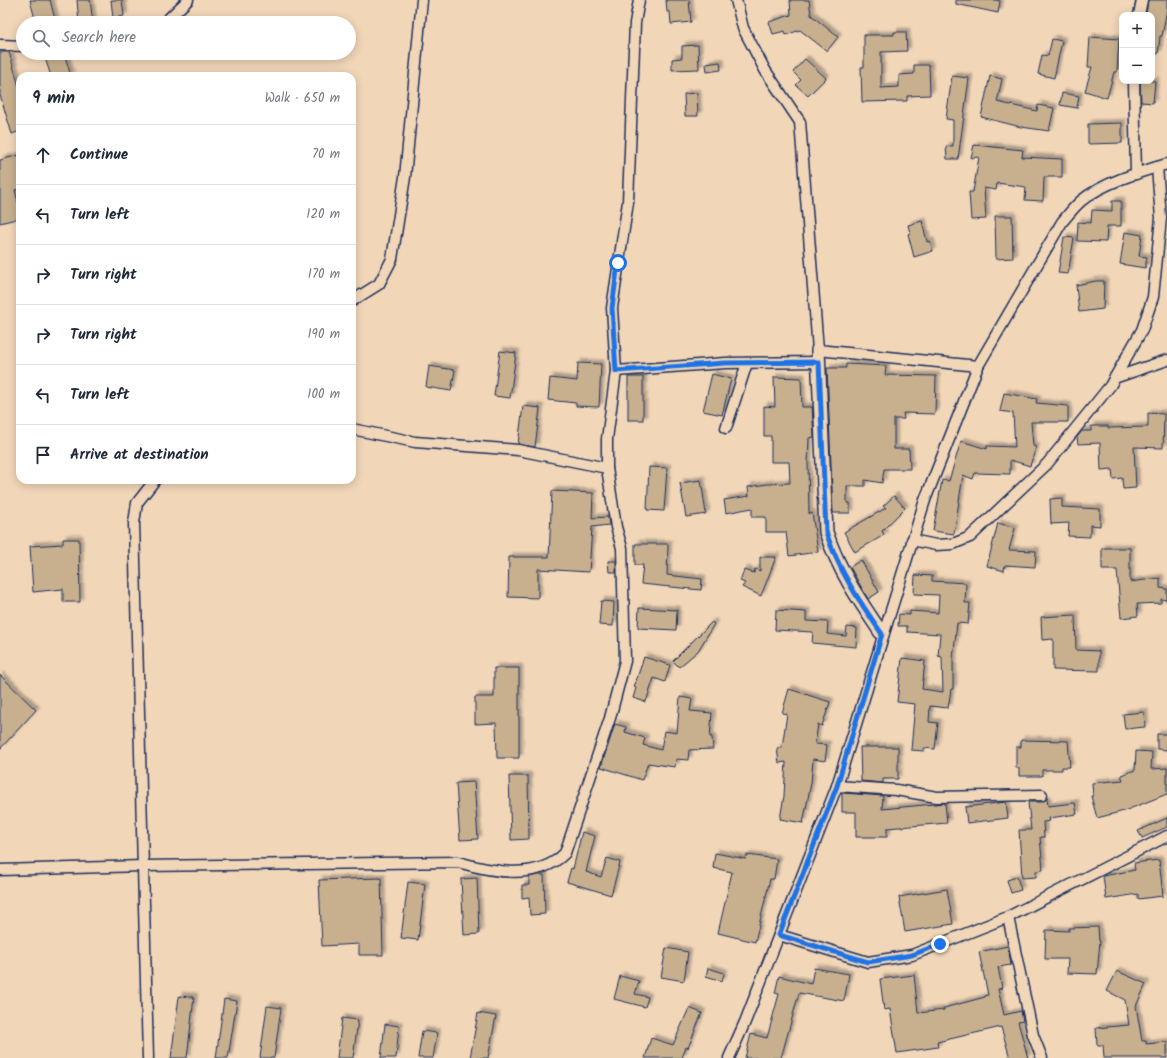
<!DOCTYPE html>
<html lang="en">
<head>
<meta charset="utf-8">
<style>
  body { margin:0; font-family:Kalam,sans-serif; background:#f6f6f7; color:#1f2937 }
  .controls { position:absolute; right:12px; top:12px; display:grid; overflow:hidden; border-radius:8px; box-shadow:0 2px 10px #0003 }
  .controls button { width:36px; height:36px; display:grid; place-items:center; padding:0; border:0; border-bottom:1px solid #e0e1e3; background:#fff; color:#1f2937; font:20px sans-serif }
  .stop { position:absolute; width:12px; height:12px; margin:-9px; border:3px solid #1a73e8; border-radius:50%; background:#fff }
  .stop.end { background:#1a73e8; border-color:#fff; box-shadow:0 1px 4px #0008 }
  .list { margin:0; padding:0; list-style:none }
  h2 { display:flex; justify-content:space-between; align-items:center; height:52px; margin:0; padding:0 16px; font-size:17px }
  h2 small { font-size:13px; font-weight:400; color:#747a83 }
  .list li { display:grid; grid-template-columns:26px 1fr auto; gap:12px; align-items:center; box-sizing:border-box; height:60px; padding:0 16px; border-top:1px solid #e0e1e3 }
  .list b { display:block; font-size:15px; white-space:nowrap }
  .list em { font-size:13px; font-style:normal; color:#747a83 }
  .icon { flex:none; width:22px; height:22px; fill:none; stroke:currentColor; stroke-width:2; stroke-linecap:round; stroke-linejoin:round }
  .map { position:relative; flex:none; width:1167px; height:1058px; overflow:hidden }
  .search { position:absolute; background:#fff; box-shadow:0 2px 10px #0003; left:16px; top:16px; width:340px; height:44px; display:flex; align-items:center; gap:10px; box-sizing:border-box; padding:0 14px; border-radius:22px; color:#747a83; font-size:15px }
  .panel { position:absolute; background:#fff; box-shadow:0 2px 10px #0003; left:16px; top:72px; width:340px; height:412px; border-radius:12px }
  .map>svg:first-child { display:block }
  .building { fill:#c8b08e; stroke:#1b2f5e; filter:url(#shadow) }
  .lines { fill:none; stroke-linecap:round; stroke-linejoin:round }
  .minor-casing { stroke:#1b2f5e; stroke-width:13 }
  .tertiary-casing { stroke:#1b2f5e; stroke-width:16 }
  .minor { stroke:#f1d6b8; stroke-width:10 }
  .tertiary { stroke:#f1d6b8; stroke-width:13 }
  .route { stroke:#1a73e8; stroke-width:5 }
</style>
</head>
<body>
<div class="map">
<svg width="1167" height="1058" viewBox="0 0 1167 1058">
  <defs>
    <filter id="shadow"><feDropShadow dx="3.5" dy="-3.5" stdDeviation="1" flood-color="#0004"/></filter>
  </defs>
  <rect width="100%" height="100%" fill="#f1d6b8"/>
  <filter id="ink" filterUnits="userSpaceOnUse"><feTurbulence type="fractalNoise" baseFrequency=".025" numOctaves="2"/><feDisplacementMap in="SourceGraphic" scale="8" xChannelSelector="R" yChannelSelector="G"/><feConvolveMatrix kernelMatrix="1 2 1 2 8 2 1 2 1" color-interpolation-filters="sRGB"/></filter>
  <g filter="url(#ink)">
    <!-- building -->
    <g class="building">
      <polygon points="30,0 50,0 56,23 36,23"/>
      <polygon points="77,0 90,0 93,23 79,23"/>
      <polygon points="111,0 122,0 124,16 113,18"/>
      <polygon points="666,0 689,0 691,22 671,24 670,12 667,12"/>
      <polygon points="790,0 809,0 811,15 838,37 827,51 800,30 786,35 785,31 773,34 769,22 791,15"/>
      <polygon points="956,0 995,0 1000,1 998,13 956,4"/>
      <polygon points="1148,0 1167,0 1167,9 1162,36 1160,36 1158,54 1152,53 1152,15 1146,15"/>
      <polygon points="894,32 906,32 907,51 881,52 881,88 899,87 899,75 914,74 914,65 929,65 930,95 907,96 907,101 862,102 861,67 864,67 864,35 894,35"/>
      <polygon points="1090,37 1119,39 1117,72 1114,72 1107,98 1085,91 1092,67 1088,67"/>
      <polygon points="1052,39 1062,41 1054,78 1038,74 1042,55 1048,56"/>
      <polygon points="698,45 699,69 672,70 672,59 682,58 682,46"/>
      <polygon points="0,52 9,52 20,90 20,131 12,134 0,95"/>
      <polygon points="51,53 64,53 71,76 51,76 44,55"/>
      <polygon points="805,59 826,78 808,96 796,85 801,80 793,72"/>
      <polygon points="720,62 721,70 707,72 706,64"/>
      <polygon points="952,76 969,78 958,159 947,159 946,146 953,146 953,120 946,119"/>
      <polygon points="990,76 1002,79 997,102 1037,111 1038,105 1054,108 1049,131 1021,127 981,117"/>
      <polygon points="1140,81 1155,81 1153,103 1141,102"/>
      <polygon points="697,93 698,116 685,116 684,94"/>
      <polygon points="1062,93 1079,96 1077,108 1060,105"/>
      <polygon points="1122,123 1122,143 1088,144 1088,124"/>
      <polygon points="974,145 1023,150 1022,157 1062,159 1062,177 1044,177 1043,201 1025,200 1026,187 997,183 996,190 984,188 986,219 971,220 969,192 973,192 979,157 971,158"/>
      <polygon points="20,155 20,189 15,190 20,210 20,218 0,223 0,160"/>
      <polygon points="1112,201 1121,201 1121,226 1107,226 1106,242 1077,241 1078,222 1091,223 1092,210 1112,211"/>
      <polygon points="995,216 1012,216 1013,258 996,259"/>
      <polygon points="922,221 927,242 930,241 933,251 914,257 908,234 910,233 908,225"/>
      <polygon points="1125,232 1142,235 1139,256 1147,257 1145,268 1120,264"/>
      <polygon points="1064,237 1074,238 1068,274 1058,273"/>
      <polygon points="1096,281 1104,281 1103,309 1079,312 1076,285"/>
      <polygon points="500,351 516,353 510,398 494,396"/>
      <polygon points="578,363 601,364 599,407 576,406 576,403 548,400 550,378 577,381"/>
      <polygon points="846,364 886,366 885,375 936,376 935,414 903,413 904,419 894,419 894,449 909,449 910,469 884,469 882,483 865,480 865,486 847,486 847,503 850,503 850,513 833,513 827,368 846,368"/>
      <polygon points="429,366 455,370 451,391 426,387"/>
      <polygon points="712,374 731,379 722,415 703,411"/>
      <rect x="628" y="377" width="15" height="43"/>
      <polygon points="774,377 801,378 802,407 812,407 814,437 809,438 808,462 809,514 812,513 818,552 789,556 786,532 766,532 766,517 752,517 752,508 726,513 724,500 749,496 748,487 768,484 790,483 789,462 771,462 771,436 764,436 764,406 775,407"/>
      <polygon points="1004,393 1037,399 1036,403 1068,406 1068,422 1031,422 1033,446 1036,447 1030,466 1010,460 1010,474 975,473 973,479 963,475 954,534 933,531 942,480 949,481 961,441 987,449 987,446 1015,447 1013,413 1000,411"/>
      <polygon points="523,406 540,408 535,447 518,444"/>
      <polygon points="1148,413 1164,414 1163,448 1134,447 1136,488 1123,489 1122,478 1113,479 1112,469 1101,470 1100,443 1078,444 1077,437 1082,431 1091,431 1091,426 1108,426 1108,428 1148,427"/>
      <polygon points="649,467 667,468 664,511 647,510"/>
      <polygon points="701,480 706,514 686,517 680,483"/>
      <polygon points="552,491 593,493 592,518 608,517 609,525 592,527 589,572 538,569 538,598 508,597 509,557 549,557"/>
      <polygon points="894,496 905,508 882,531 884,535 855,552 844,532 886,508 883,506"/>
      <polygon points="1062,498 1062,507 1100,509 1100,526 1090,525 1090,537 1068,536 1069,523 1051,524 1050,499"/>
      <polygon points="998,523 1015,528 1009,550 1036,551 1035,567 1005,565 1004,571 987,566"/>
      <polygon points="63,539 79,539 80,602 63,602 63,589 33,592 30,546 63,544"/>
      <polygon points="635,544 668,544 667,575 702,579 701,590 641,584 643,565 635,565"/>
      <polygon points="1102,548 1130,548 1130,582 1160,578 1160,588 1167,589 1167,600 1161,599 1161,603 1137,604 1138,616 1121,618 1117,570 1102,570"/>
      <polygon points="760,557 776,557 761,596 742,587 745,583 740,581 744,570 754,573 755,569 760,571"/>
      <polygon points="861,560 879,592 868,599 850,567"/>
      <polygon points="608,561 616,561 616,572 609,572"/>
      <polygon points="915,575 932,576 932,581 966,583 965,603 970,603 968,624 957,623 953,658 953,689 951,689 948,708 930,706 929,722 938,723 935,749 924,748 924,751 911,750 915,704 897,702 902,658 925,661 922,689 943,692 942,657 938,656 940,634 907,632 907,626 898,626 899,614 910,615 910,611 938,613 939,595 914,594"/>
      <polygon points="601,601 614,602 613,626 599,625"/>
      <polygon points="639,608 677,610 676,630 638,628"/>
      <polygon points="776,610 806,612 806,621 828,622 827,634 846,636 847,627 857,628 856,647 812,643 813,632 775,630"/>
      <polygon points="1075,615 1076,650 1099,651 1099,671 1053,670 1053,639 1042,640 1041,617"/>
      <polygon points="712,622 714,624 698,651 679,667 673,661"/>
      <polygon points="644,657 670,665 665,682 654,678 646,702 633,698 636,688 634,687"/>
      <polygon points="494,668 519,668 519,758 497,758 496,723 475,724 475,697 494,697"/>
      <polygon points="0,675 36,710 0,749"/>
      <polygon points="789,689 830,702 822,726 818,724 815,744 827,745 825,761 813,759 811,783 803,823 780,819 784,796 786,762 779,763 777,748 782,747 787,714 782,713"/>
      <polygon points="680,697 692,699 690,711 712,713 710,737 712,737 713,749 689,750 688,760 676,759 675,767 648,763 642,780 601,767 615,724 626,727 625,732 645,738 643,745 661,750 664,731 677,733"/>
      <polygon points="1144,712 1145,727 1125,729 1123,714"/>
      <polygon points="1157,734 1167,734 1167,750 1157,749"/>
      <polygon points="1021,740 1068,741 1070,767 1062,767 1062,770 1042,770 1042,776 1019,776 1019,768 1016,768 1016,747 1021,747"/>
      <polygon points="860,747 898,747 898,779 883,779 883,783 861,781"/>
      <polygon points="1136,751 1152,752 1151,769 1167,768 1167,794 1124,811 1097,818 1091,796 1093,796 1092,783 1123,780 1121,775 1135,770"/>
      <polygon points="509,776 528,776 529,839 511,840"/>
      <polygon points="474,782 478,839 460,840 456,783"/>
      <polygon points="842,793 883,796 882,809 945,803 947,823 887,828 887,837 856,837 856,812 842,812"/>
      <polygon points="1047,799 1048,806 1075,803 1077,814 1049,818 1050,821 1043,822 1044,837 1040,837 1043,870 1036,871 1036,877 1022,878 1019,830 1031,830 1028,802 1042,802"/>
      <polygon points="1006,802 1008,818 967,823 965,807"/>
      <polygon points="1167,818 1167,827 1142,838 1138,831"/>
      <polygon points="582,832 595,836 586,872 601,877 607,858 620,862 611,895 567,882 571,868 573,869"/>
      <polygon points="715,853 746,859 747,855 777,859 774,879 770,879 755,942 718,933 732,872 713,868"/>
      <polygon points="1159,860 1163,896 1138,899 1138,894 1106,899 1103,876 1135,870 1134,863"/>
      <polygon points="538,875 544,875 545,914 530,915 529,897 522,898 522,885 529,885 529,877"/>
      <polygon points="1017,877 1021,890 1011,893 1007,880"/>
      <polygon points="381,878 383,955 359,955 359,944 322,946 319,880"/>
      <polygon points="477,878 479,934 464,935 461,879"/>
      <polygon points="408,882 425,884 418,940 401,938"/>
      <polygon points="947,889 953,924 905,932 899,897"/>
      <polygon points="1098,927 1099,941 1100,941 1097,974 1067,973 1068,959 1045,959 1046,930 1069,931 1069,928"/>
      <polygon points="1008,946 1011,965 998,967 1002,988 998,989 1004,1015 1021,1011 1023,1021 1018,1022 1028,1058 1010,1058 1001,1027 937,1042 938,1047 897,1053 890,1009 884,1010 880,979 914,975 918,1013 944,1010 944,1008 985,997 985,996 988,995 979,952"/>
      <polygon points="666,948 688,952 684,981 661,977"/>
      <polygon points="708,968 724,973 722,981 706,976"/>
      <polygon points="814,968 849,974 844,1001 799,993 781,1058 745,1058 751,1034 767,1038 779,994 775,993 779,976 811,984"/>
      <polygon points="1117,971 1146,984 1136,1006 1142,1041 1146,1041 1146,1044 1167,1042 1167,1058 1104,1058 1103,1045 1097,1045 1096,1028 1129,1025 1125,1000 1107,991"/>
      <polygon points="620,976 639,981 635,994 648,997 645,1007 614,999"/>
      <polygon points="179,996 194,997 187,1058 171,1058"/>
      <polygon points="224,999 237,1001 228,1058 216,1058"/>
      <polygon points="267,1006 281,1008 274,1058 260,1058"/>
      <polygon points="689,1008 702,1013 688,1048 686,1047 682,1058 645,1058 651,1038 673,1045"/>
      <polygon points="478,1013 496,1016 488,1058 470,1058"/>
      <polygon points="342,1018 358,1020 353,1058 337,1058"/>
      <polygon points="385,1024 399,1026 396,1058 381,1058"/>
      <polygon points="422,1031 437,1033 433,1058 418,1058"/>
    </g>
    <g class="lines">
      <!-- minor casing -->
      <g class="minor-casing">
        <g id="minor">
          <polyline points="736,0 743,28 765,70 800,122 818,350 978,366"/>
          <polyline points="1139,15 1142,0"/>
          <polyline points="164,23 188,0"/>
          <polyline points="0,45 23,46"/>
          <polyline points="1134,81 1136,174"/>
          <polyline points="352,301 379,284 392,259 405,177 422,0"/>
          <polyline points="616,371 725,363 819,362"/>
          <polyline points="1114,378 1167,360"/>
          <polyline points="726,428 747,363"/>
          <polyline points="352,429 415,442 518,450 607,468"/>
          <polyline points="912,540 936,545 953,544 970,537 1047,464 1110,386 1142,330 1153,297 1161,218 1157,167"/>
          <polyline points="837,786 896,790 937,797 1042,795"/>
          <path d="M0,870L143,866L458,862C492,872 538,881 565,853L610,718L625,661L622,548L616,527L607,468V439L616,371L612,308L628,202L635,23L639,0"/>
          <polyline points="1008,917 1033,1035 1042,1058"/>
          <polyline points="779,935 868,962 912,955 1008,917 1167,836"/>
          <polyline points="148,1058 134,523 137,503 155,480"/>
          <path d="M729,1058L745,1022L837,786L925,500L978,366L1062,222C1068,215 1074,207 1081,201C1102,183 1140,172 1167,164"/>
        </g>
      </g>
      <!-- tertiary casing -->
      <g class="tertiary-casing">
        <path id="tertiary" d="M818,350L826,532C839,571 859,600 882,634"/>
      </g>
      <!-- minor -->
      <use href="#minor" class="minor"/>
      <!-- tertiary -->
      <use href="#tertiary" class="tertiary"/>
    </g>
  </g>
  <g class="lines" filter="url(#ink)">
    <!-- route -->
    <path class="route" d="M618,263L612,308L616,371L725,363L819,362L826,532C839,571 859,601 882,634L837,786L779,935L868,962L912,955L940,944"/>
  </g>
</svg>
<div class="controls">
<button>+</button>
<button>−</button>
</div>
<div class="stop" style="left:618px;top:263px"></div>
<div class="stop end" style="left:940px;top:944px"></div>
<div class="search"><svg class="icon" aria-label="search" viewBox="0 0 24 24"><circle cx="10" cy="10" r="6"/><path d="M15 15l6 6"/></svg>Search here</div>
<section class="panel">
<h2>9 min<small>Walk · 650 m</small></h2>
<ul class="list">
<li><svg class="icon" aria-label="ahead" viewBox="0 0 24 24"><path d="M12 20V5M6 11l6-6 6 6"/></svg><div><b>Continue</b></div><em>70 m</em></li>
<li><svg class="icon" aria-label="left" viewBox="0 0 24 24"><path d="M17 20v-9H6M10 6l-5 5 5 5"/></svg><div><b>Turn left</b></div><em>120 m</em></li>
<li><svg class="icon" aria-label="right" viewBox="0 0 24 24"><path d="M7 20v-9h11M14 6l5 5-5 5"/></svg><div><b>Turn right</b></div><em>170 m</em></li>
<li><svg class="icon" aria-label="right" viewBox="0 0 24 24"><path d="M7 20v-9h11M14 6l5 5-5 5"/></svg><div><b>Turn right</b></div><em>190 m</em></li>
<li><svg class="icon" aria-label="left" viewBox="0 0 24 24"><path d="M17 20v-9H6M10 6l-5 5 5 5"/></svg><div><b>Turn left</b></div><em>100 m</em></li>
<li><svg class="icon" aria-label="arrive" viewBox="0 0 24 24"><path d="M6 21V4h12l-3 4 3 4H6"/></svg><div><b>Arrive at destination</b></div></li>
</ul>
</section>
</div>
</body>
</html>
